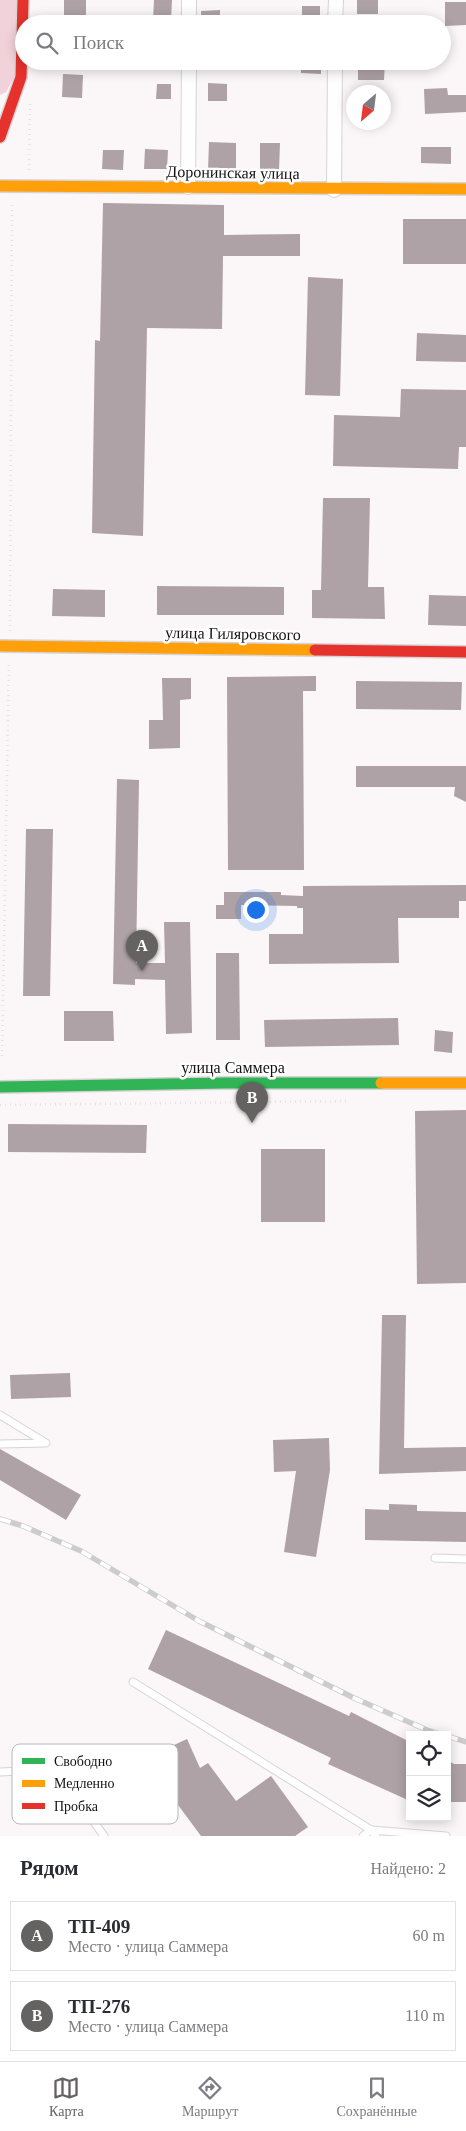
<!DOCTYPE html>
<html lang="ru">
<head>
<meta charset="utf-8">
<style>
  body { margin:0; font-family:"Times New Roman",serif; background:#f2f2f3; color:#2b2b33 }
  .controls { position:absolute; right:15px; bottom:15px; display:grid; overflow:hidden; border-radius:0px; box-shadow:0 2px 12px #0003 }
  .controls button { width:45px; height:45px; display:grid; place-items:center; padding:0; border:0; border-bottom:1px solid #e1e1e2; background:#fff; color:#2b2b33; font:25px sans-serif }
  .compass { position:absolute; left:346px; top:85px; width:45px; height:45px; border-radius:50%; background:#fff; box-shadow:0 2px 12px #0003; rotate:208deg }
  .you { position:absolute; left:255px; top:909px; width:18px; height:18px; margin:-12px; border:4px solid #fff; border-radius:50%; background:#1a73e8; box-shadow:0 0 0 8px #1a73e833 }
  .badge { display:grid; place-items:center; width:32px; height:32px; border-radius:50%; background:#656262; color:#fff; font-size:16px; font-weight:700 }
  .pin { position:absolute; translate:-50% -41px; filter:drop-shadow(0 1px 2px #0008) }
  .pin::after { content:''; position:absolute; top:26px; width:18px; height:15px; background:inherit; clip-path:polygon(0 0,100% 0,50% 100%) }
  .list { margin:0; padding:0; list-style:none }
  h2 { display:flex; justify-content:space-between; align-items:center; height:65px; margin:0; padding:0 20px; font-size:21px }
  h2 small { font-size:16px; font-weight:400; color:#7c7c81 }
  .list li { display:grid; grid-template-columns:32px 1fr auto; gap:15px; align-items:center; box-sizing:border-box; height:70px; margin:0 10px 10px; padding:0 10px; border:1px solid #e1e1e2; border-radius:0px }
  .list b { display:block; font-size:19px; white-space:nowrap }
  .list p { margin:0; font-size:16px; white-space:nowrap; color:#7c7c81 }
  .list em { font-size:16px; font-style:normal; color:#7c7c81 }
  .icon { flex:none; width:28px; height:28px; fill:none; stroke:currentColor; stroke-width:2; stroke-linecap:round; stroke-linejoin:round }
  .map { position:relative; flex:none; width:466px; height:1836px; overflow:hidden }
  .search { position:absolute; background:#fff; box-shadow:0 2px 12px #0003; left:15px; right:15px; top:15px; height:55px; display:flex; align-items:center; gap:12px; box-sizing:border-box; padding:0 18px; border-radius:28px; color:#7c7c81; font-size:19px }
  .sheet { height:225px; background:#fff }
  nav { display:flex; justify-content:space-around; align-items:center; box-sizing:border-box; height:70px; border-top:1px solid #e1e1e2; background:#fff; font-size:14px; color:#7c7c81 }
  nav a { display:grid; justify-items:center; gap:2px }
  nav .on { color:#656262 }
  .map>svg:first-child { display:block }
  .green { fill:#f2d2da }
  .building { fill:#aea2a6 }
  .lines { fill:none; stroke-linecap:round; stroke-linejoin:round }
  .lane-casing { stroke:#d7d4d5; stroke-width:9 }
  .street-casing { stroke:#d7d4d5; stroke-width:16 }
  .fast-casing { stroke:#d7d4d5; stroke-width:14 }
  .slow-casing { stroke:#d7d4d5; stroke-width:14 }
  .jam-casing { stroke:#d7d4d5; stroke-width:14 }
  .path { stroke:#e4e3e4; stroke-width:2.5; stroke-dasharray:1 4; stroke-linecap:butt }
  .lane { stroke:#fefefe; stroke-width:7 }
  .street { stroke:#fefefe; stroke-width:14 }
  .fast { stroke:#30b455; stroke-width:11 }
  .slow { stroke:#ff9f0a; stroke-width:11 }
  .jam { stroke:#e5322d; stroke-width:11 }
  .rail-casing { stroke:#cdcccd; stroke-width:5.5 }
  .rail { stroke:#fff; stroke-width:4; stroke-dasharray:11; stroke-linecap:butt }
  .labels { text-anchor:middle; stroke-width:5; stroke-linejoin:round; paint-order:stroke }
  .street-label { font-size:16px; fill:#141212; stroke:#fff }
  .key { fill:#fff; stroke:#b8b8b8; stroke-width:1 }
  .key-label { font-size:14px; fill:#141212 }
</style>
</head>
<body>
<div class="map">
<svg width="466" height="1836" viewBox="0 0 466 1836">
  <rect width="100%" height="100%" fill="#fbf6f8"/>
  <!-- green -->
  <polygon class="green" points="0,0 17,0 17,72 6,92 0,95"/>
  <!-- building -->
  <g class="building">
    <rect x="64" y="0" width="22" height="15"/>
    <polygon points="154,0 172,0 171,21 153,20"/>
    <rect x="357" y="0" width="21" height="14"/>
    <polygon points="445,2 466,2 466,25 445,26"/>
    <rect x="302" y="6" width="18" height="14"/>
    <polygon points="220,10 220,24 201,24 201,11"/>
    <polygon points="301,61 321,61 321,74 301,73"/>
    <polygon points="358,61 385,61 384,80 358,80"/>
    <polygon points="63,74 83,75 82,98 62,97"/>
    <polygon points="208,83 227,84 227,101 208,101"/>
    <polygon points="157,84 171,84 171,99 156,99"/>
    <polygon points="447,88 448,95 466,95 466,112 425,114 424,89"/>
    <polygon points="209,142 236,143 236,170 208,170"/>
    <polygon points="260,143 280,143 279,171 260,171"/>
    <polygon points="421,147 451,147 451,164 421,163"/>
    <polygon points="145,149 168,150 167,169 144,169"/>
    <polygon points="103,150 124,150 123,170 102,169"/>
    <polygon points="103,203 224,205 224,235 300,234 300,256 223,256 222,329 147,328 143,536 92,533 95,340 100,341"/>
    <rect x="403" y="219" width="63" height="45"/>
    <polygon points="308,277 343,279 340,396 305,395"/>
    <polygon points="417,333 466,335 466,362 416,361"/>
    <polygon points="401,389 466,390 466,447 459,447 458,469 333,466 334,415 400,417"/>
    <polygon points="323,498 370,498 368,587 384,587 385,619 312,618 312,590 321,590"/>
    <polygon points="157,586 284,587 284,615 157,615"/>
    <polygon points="53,589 105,590 105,617 52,616"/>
    <polygon points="429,595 466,596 466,626 428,625"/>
    <polygon points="316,676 316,691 303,691 304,870 228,870 227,677"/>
    <polygon points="162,678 191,678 191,699 180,700 180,748 149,749 149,720 163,720"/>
    <polygon points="356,681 462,682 461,710 356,709"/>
    <polygon points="356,766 466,766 466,802 454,796 455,787 356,787"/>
    <polygon points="117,779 139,780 136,963 165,963 164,922 190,922 192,1033 166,1034 165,980 135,979 135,985 113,984"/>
    <polygon points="26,829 53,829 50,996 23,996"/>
    <polygon points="466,885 466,901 459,901 459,918 398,918 399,963 269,964 269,934 303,934 303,908 297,908 297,906 241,905 241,919 216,919 216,905 224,905 224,892 281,892 281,895 303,896 303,886"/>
    <polygon points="216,953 239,953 240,1040 216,1040"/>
    <polygon points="64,1011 113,1011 114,1041 64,1041"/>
    <polygon points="398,1018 399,1045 265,1047 264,1020"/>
    <polygon points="435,1030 453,1032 452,1053 434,1051"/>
    <polygon points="466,1110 466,1283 417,1284 415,1111"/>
    <polygon points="8,1124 147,1125 146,1153 8,1152"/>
    <rect x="261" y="1149" width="64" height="73"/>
    <polygon points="382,1315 406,1315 404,1448 466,1447 466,1471 379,1474"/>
    <polygon points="70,1373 71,1397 11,1399 10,1375"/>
    <polygon points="329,1438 330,1470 316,1557 284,1552 296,1471 274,1472 273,1440"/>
    <polygon points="0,1449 81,1495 66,1520 0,1480"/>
    <polygon points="389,1504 417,1505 417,1511 466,1512 466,1542 365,1540 365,1509 389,1510"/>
    <polygon points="166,1630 349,1716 351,1712 410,1742 410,1801 328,1764 331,1758 148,1669"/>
    <polygon points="187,1739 200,1768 208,1763 236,1801 271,1776 308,1827 295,1836 201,1836 161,1782 112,1805 100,1779"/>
    <polygon points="447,1760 454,1764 466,1764 466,1802 447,1802"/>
  </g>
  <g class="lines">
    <!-- lane casing -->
    <g class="lane-casing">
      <g id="lane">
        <polyline points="0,1415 46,1443 0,1444"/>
        <polyline points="435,1558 466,1559"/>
        <polyline points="133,1682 371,1830 446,1836"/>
        <polyline points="0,1772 41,1770 63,1779 104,1836"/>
        <polyline points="363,1836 371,1830 376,1836"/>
      </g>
    </g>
    <!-- street casing -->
    <g class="street-casing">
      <g id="street">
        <polyline points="189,0 189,24"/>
        <polyline points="335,24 336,0"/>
        <polyline points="188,187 189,61"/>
        <polyline points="334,190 335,61"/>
      </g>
    </g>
    <!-- fast casing -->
    <g class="fast-casing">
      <polyline id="fast" points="0,1087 224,1083 381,1083"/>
    </g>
    <!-- slow casing -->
    <g class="slow-casing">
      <g id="slow">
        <polyline points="0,186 466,189"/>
        <polyline points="0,646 315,650"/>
        <polyline points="381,1083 466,1083"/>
      </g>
    </g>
    <!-- jam casing -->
    <g class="jam-casing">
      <g id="jam">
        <polyline points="0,137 21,77 23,0"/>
        <polyline points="315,650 466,652"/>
      </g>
    </g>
    <!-- path -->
    <g class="path">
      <polyline points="29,170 30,103"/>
      <polyline points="10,631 12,202"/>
      <polyline points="2,1056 9,662"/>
      <polyline points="0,1105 350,1101"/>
    </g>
    <!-- lane -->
    <use href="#lane" class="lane"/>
    <!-- street -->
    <use href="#street" class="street"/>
    <!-- fast -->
    <use href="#fast" class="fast"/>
    <!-- slow -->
    <use href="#slow" class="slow"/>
    <!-- jam -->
    <use href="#jam" class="jam"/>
    <!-- rail casing -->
    <g class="rail-casing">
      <g id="rail">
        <polyline points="0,1519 23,1526 81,1551 199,1621 354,1698 427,1730 443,1735"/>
        <polyline points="447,1736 466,1742"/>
      </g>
    </g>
    <!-- rail -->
    <use href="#rail" class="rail"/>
  </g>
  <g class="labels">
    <!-- street labels -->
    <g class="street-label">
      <text transform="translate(233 172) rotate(1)" y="6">Доронинская улица</text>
      <text transform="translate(233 633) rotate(1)" y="6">улица Гиляровского</text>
      <text x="233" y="1073">улица Саммера</text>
    </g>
  </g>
  <!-- legend -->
  <rect x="12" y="1744" width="166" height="80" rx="8" class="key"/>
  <rect x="22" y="1758" width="23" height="6" fill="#30b455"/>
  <rect x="22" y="1780" width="23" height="7" fill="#ff9f0a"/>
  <rect x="22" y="1803" width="23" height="6" fill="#e5322d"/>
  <g class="key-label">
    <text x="54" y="1766">Свободно</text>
    <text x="54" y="1788">Медленно</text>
    <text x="54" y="1811">Пробка</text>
  </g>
</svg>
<div class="controls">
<button><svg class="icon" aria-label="locate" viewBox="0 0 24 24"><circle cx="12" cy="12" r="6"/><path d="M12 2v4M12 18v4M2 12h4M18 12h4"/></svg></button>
<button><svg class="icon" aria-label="layers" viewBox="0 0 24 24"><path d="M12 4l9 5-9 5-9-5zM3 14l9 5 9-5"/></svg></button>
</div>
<svg class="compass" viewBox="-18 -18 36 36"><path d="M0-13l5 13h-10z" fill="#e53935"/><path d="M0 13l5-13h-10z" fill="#7c7c81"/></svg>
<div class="you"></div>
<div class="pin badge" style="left:142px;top:971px">A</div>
<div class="pin badge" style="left:252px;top:1123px">B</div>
<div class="search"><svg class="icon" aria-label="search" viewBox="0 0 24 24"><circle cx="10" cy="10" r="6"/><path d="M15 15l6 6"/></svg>Поиск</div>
</div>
<section class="sheet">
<h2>Рядом<small>Найдено: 2</small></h2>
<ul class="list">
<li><span class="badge">A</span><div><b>ТП-409</b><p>Место · улица Саммера</p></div><em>60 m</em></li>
<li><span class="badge">B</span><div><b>ТП-276</b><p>Место · улица Саммера</p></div><em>110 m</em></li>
</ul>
</section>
<nav>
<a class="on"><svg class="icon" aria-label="map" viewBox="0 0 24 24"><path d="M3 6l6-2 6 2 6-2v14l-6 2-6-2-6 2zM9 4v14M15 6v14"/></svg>Карта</a>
<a><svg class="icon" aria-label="directions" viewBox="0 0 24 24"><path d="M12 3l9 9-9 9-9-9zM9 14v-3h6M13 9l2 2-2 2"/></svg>Маршрут</a>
<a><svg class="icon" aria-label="saved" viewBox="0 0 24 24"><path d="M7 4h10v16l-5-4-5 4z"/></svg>Сохранённые</a>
</nav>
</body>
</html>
